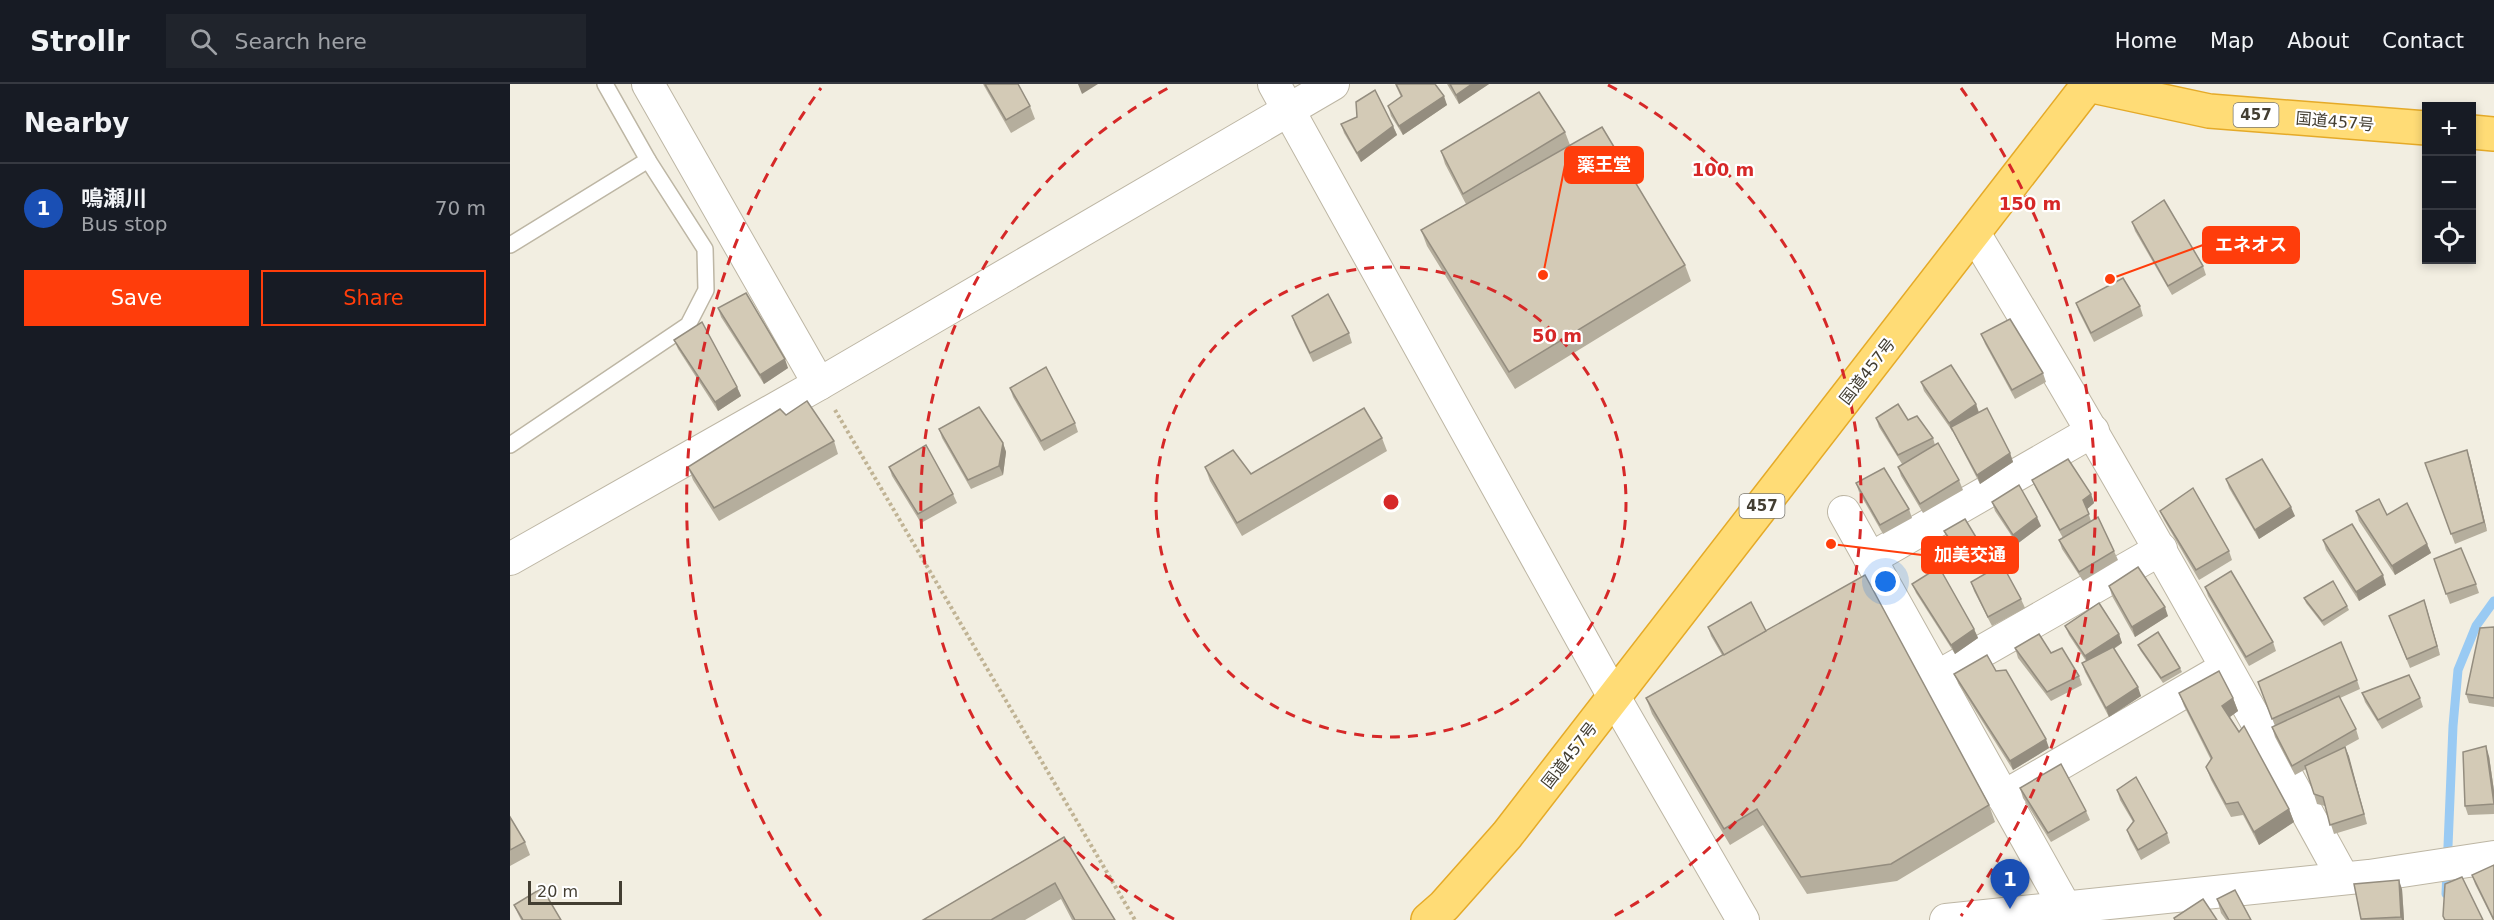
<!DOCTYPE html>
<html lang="en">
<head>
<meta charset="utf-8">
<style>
  body { margin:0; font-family:"DejaVu Sans","Noto Sans JP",sans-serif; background:#20242c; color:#f1f3f6 }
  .controls { position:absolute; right:18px; top:18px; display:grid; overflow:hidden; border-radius:0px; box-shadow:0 3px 9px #0003 }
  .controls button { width:54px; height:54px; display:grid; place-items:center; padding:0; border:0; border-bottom:2px solid #363941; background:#171b24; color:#f1f3f6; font:30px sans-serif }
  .scale { position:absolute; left:18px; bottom:15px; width:94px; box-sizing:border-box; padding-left:6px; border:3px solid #433e32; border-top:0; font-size:16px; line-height:21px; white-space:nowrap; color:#433e32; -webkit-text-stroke:4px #fff; paint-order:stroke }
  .you { position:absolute; left:1376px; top:498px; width:21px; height:21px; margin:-15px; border:4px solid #fff; border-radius:50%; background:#1a73e8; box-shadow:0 0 0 9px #1a73e833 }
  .badge { display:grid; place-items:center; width:39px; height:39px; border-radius:50%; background:#ff3d0b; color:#fff; font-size:20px; font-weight:700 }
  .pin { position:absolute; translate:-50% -50px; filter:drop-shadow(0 2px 3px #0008) }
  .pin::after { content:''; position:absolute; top:32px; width:21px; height:18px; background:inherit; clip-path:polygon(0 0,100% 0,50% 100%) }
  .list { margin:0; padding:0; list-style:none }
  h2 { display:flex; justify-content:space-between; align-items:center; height:78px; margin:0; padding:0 24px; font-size:26px }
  h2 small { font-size:20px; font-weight:400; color:#9ea1a6 }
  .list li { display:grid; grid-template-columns:39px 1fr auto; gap:18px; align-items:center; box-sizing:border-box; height:90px; padding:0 24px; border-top:2px solid #363941 }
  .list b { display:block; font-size:22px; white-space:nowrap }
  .list p { margin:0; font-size:20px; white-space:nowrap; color:#9ea1a6 }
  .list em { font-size:20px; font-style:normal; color:#9ea1a6 }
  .actions { display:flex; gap:12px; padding:18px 24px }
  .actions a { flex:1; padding:14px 0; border:2px solid #ff3d0b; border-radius:0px; text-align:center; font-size:21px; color:#ff3d0b }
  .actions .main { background:#ff3d0b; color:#fff }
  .icon { flex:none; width:33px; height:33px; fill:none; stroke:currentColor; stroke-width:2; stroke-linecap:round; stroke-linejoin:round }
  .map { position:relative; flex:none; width:1984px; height:836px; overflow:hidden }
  header { display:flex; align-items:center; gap:36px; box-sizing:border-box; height:84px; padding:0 30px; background:#171b24; border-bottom:2px solid #363941 }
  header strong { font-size:28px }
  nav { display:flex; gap:33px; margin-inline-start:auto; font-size:21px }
  .search { width:420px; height:54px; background:#20242c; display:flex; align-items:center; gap:15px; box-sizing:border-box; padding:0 21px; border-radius:0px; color:#9ea1a6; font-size:22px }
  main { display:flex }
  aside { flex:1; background:#171b24 }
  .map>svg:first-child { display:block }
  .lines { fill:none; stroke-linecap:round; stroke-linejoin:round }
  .stream { stroke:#99caf3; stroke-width:9 }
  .service-casing { stroke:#bdb6a4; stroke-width:18 }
  .minor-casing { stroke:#bdb6a4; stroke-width:34 }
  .trunk-casing { stroke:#e5aa28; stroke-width:36 }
  .path { stroke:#c0b394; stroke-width:4; stroke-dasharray:3 3; stroke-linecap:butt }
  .service { stroke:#fff; stroke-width:15 }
  .minor { stroke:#fff; stroke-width:32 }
  .trunk { stroke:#ffdc76; stroke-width:33 }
  .wall { fill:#b5ae9d }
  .shaded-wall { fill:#948d7f }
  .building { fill:#d3cab6; stroke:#948d7f; stroke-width:1.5 }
  .ring { fill:none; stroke:#d62828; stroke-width:3; stroke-dasharray:10 8 }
  .labels { text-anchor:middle; stroke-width:4.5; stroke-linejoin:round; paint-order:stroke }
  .shield { fill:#fff; stroke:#7b7870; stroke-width:1.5 }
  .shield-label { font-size:15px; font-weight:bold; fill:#433e32 }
  .street-label { font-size:16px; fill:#433e32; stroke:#fff }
  .centre { fill:#d62828; stroke:#fff; stroke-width:3 }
  .ring-label { font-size:18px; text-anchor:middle; font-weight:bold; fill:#d62828; stroke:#fff; stroke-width:4.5; stroke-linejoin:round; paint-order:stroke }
  .leader { fill:none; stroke:#ff3d0b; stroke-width:2 }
  .callout-dot { fill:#ff3d0b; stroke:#fff; stroke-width:2 }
  .callout { fill:#ff3d0b; stroke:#ff3d0b; stroke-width:2 }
  .callout-label { font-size:18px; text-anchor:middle; font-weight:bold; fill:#fff }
</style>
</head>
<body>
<header>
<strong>Strollr</strong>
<div class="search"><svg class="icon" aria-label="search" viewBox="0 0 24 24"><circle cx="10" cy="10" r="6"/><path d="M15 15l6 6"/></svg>Search here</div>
<nav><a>Home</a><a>Map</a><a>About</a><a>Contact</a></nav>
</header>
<main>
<aside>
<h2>Nearby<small></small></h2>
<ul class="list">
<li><span class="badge" style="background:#1a4fb4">1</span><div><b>鳴瀬川</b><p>Bus stop</p></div><em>70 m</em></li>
</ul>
<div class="actions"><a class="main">Save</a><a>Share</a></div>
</aside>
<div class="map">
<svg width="1984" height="836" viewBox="0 0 1984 836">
  <rect width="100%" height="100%" fill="#f2eee1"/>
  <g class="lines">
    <!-- stream -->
    <polyline class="stream" points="1936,810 1943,642 1948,586 1966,542 1984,517"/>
    <!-- service casing -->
    <g class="service-casing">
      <g id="service">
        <polyline points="0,161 138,76"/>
        <polyline points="0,361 178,241 196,206 195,165 138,76 95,0"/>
      </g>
    </g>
    <!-- minor casing -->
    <g class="minor-casing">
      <g id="minor">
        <polyline points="138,0 309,300"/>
        <polyline points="764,0 1104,613 1233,836"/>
        <path d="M1464,149C1593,361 1714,577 1833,794"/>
        <polyline points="1334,428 1555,823"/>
        <polyline points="0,475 309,300 823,0"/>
        <polyline points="1360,475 1583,347"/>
        <polyline points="1427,593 1651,465"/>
        <polyline points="1493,713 1705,590"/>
        <polyline points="1436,836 1859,792 1984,773"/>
      </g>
    </g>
    <!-- trunk casing -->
    <g class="trunk-casing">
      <g id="trunk">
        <polyline points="1962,48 1984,50"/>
        <polyline points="918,836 934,822 997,751 1578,1 1699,27 1916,44"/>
      </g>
    </g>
    <!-- path -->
    <polyline class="path" points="325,326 625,836"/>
    <!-- service -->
    <use href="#service" class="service"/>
    <!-- minor -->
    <use href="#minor" class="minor"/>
    <!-- trunk -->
    <use href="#trunk" class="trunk"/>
  </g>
  <!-- wall -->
  <g class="wall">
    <polygon points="473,0 508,0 520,22 525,35 501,49"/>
    <polygon points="885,0 925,0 937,21 893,51 881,32 878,22 891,13"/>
    <polygon points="937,0 979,0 949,20"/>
    <polygon points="847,33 883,42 887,51 851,78 834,49 831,40"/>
    <polygon points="1055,48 1060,61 1175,181 1181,197 1005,305 917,162 911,146 956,120 935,80 931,67"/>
    <polygon points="1622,138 1693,182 1696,191 1662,211 1625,147"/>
    <polygon points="1566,219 1630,222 1633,232 1584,258 1569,228"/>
    <polygon points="208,224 278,284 254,300 211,233"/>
    <polygon points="782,232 839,249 842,259 803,278 785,241"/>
    <polygon points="1471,250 1533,289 1536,298 1505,315 1475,260"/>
    <polygon points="164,256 227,303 231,312 208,327 168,265"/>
    <polygon points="1411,298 1466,320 1469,328 1500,369 1503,378 1470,400 1443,348 1414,307"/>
    <polygon points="500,304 565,339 568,348 534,367 503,313"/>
    <polygon points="276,331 324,357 328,370 209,437 183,396 178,383"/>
    <polygon points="1366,334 1398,336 1423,354 1425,361 1449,396 1453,406 1413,429 1391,392 1388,383 1392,380 1369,343"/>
    <polygon points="429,345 493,359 496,368 493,391 461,405 432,354"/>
    <polygon points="872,354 877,367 732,452 700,397 695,383 741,390"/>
    <polygon points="1960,375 1977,447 1945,460 1915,379"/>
    <polygon points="379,383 443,410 447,419 411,439 382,392"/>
    <polygon points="1716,395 1785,432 1749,455 1719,404"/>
    <polygon points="1522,396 1581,410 1584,419 1577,425 1581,437 1604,467 1608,476 1573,497 1552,465 1549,456 1553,454 1526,405"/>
    <polygon points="1346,399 1399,425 1402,434 1373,450 1349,408"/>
    <polygon points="1482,418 1531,442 1507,460 1485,427"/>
    <polygon points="1650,427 1719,467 1722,476 1689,496 1654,436"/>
    <polygon points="1846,427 1877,431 1917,460 1921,469 1885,491 1849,437"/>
    <polygon points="1434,447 1477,473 1459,485 1436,452"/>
    <polygon points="1813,456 1876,501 1849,517 1816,466"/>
    <polygon points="1924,475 1966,500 1969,509 1940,520"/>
    <polygon points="1461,498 1511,515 1515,524 1482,542 1464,507"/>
    <polygon points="1402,500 1464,545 1468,554 1445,570 1406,509"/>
    <polygon points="1599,502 1658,532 1625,553 1602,512"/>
    <polygon points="1695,503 1763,558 1766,567 1739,582 1698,512"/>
    <polygon points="1794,514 1837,522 1839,526 1814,542 1796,519"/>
    <polygon points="1914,516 1930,571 1900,584 1883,542"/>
    <polygon points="1555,542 1609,550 1612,559 1604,565 1631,612 1599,633 1575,588 1572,579 1576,577 1559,551"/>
    <polygon points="1198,543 1256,547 1479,721 1485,738 1387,797 1297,810 1253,741 1220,761 1142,630 1136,614 1212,571 1201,552"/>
    <polygon points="1984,543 1984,623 1959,619 1956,610"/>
    <polygon points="1628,561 1670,584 1672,588 1653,599 1630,566"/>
    <polygon points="1505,564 1541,569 1569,592 1572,601 1541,617 1508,574"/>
    <polygon points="1486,587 1539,664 1503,686 1448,599 1444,590"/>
    <polygon points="1847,596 1850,605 1830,614 1846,645 1849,655 1829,666 1835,663 1857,740 1824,750 1815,722 1807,720 1796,685 1785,691 1765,653 1762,643 1765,642 1748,598"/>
    <polygon points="1669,609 1723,614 1728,627 1720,633 1779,725 1784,738 1749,761 1733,731 1721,733 1701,696 1696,683 1701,676 1674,622"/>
    <polygon points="1852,609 1910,614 1913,623 1872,645 1855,618"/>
    <polygon points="1979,672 1984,707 1984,730 1958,731 1955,722"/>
    <polygon points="1510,704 1576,727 1580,736 1541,758 1513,714"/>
    <polygon points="1607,706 1657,749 1660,759 1631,776 1620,755 1617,746 1623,738 1610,716"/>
    <polygon points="0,733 15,758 20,771 0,782"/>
    <polygon points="554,753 605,836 562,836 551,815 515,836 413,836"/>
    <polygon points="1962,791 1984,836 1983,836 1965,800"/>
    <polygon points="1844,800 1892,805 1894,836 1851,836"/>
    <polygon points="1707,815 1741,836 1716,836 1711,829"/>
    <polygon points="4,821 51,836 11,836 8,830"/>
  </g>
  <!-- shaded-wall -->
  <g class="shaded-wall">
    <polygon points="568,0 588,0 572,10"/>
    <polygon points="962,0 979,0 949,20 946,11"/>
    <polygon points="934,12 937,21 893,51 889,42"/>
    <polygon points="883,42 887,51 851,78 847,69"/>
    <polygon points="275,275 278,284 254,300 250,291"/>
    <polygon points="227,303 231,312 208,327 205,318"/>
    <polygon points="1466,320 1469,330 1441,343 1442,348 1439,339"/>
    <polygon points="493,359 496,368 493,391 489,382"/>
    <polygon points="1957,366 1960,375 1977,447 1974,438"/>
    <polygon points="1500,369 1503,378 1470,400 1467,391"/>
    <polygon points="1581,410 1584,419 1576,426 1573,416"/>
    <polygon points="1781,423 1785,432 1749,455 1745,446"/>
    <polygon points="1527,433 1531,442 1507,460 1503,451"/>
    <polygon points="1917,460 1921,469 1885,491 1882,482"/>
    <polygon points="1475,468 1477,473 1459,485 1457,480"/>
    <polygon points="1873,491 1876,501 1849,517 1846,508"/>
    <polygon points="1914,516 1917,525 1930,571 1927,562"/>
    <polygon points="1655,523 1658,532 1625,553 1622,543"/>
    <polygon points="1464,545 1468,554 1445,570 1441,561"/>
    <polygon points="1609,550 1612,559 1578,581 1575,572"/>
    <polygon points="1628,603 1631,612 1599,633 1596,624"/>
    <polygon points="1723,614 1728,627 1717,635 1712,622"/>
    <polygon points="1536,655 1539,664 1503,686 1500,677"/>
    <polygon points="1976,662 1979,672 1984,707 1984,721"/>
    <polygon points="1835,663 1839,672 1857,740 1854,730"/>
    <polygon points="1779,725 1784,738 1749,761 1744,748"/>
    <polygon points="1889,796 1892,805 1894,836 1892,836 1891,833"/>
  </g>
  <!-- building -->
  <g class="building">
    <polygon points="475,0 508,0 520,22 496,36"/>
    <polygon points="886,0 925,0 934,12 889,42 878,22 892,12"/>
    <polygon points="940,0 962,0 946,11"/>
    <polygon points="865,6 883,42 847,69 831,40 847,33 846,18"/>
    <polygon points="1029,8 1055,48 953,110 931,67"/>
    <polygon points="1092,43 1175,181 999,288 911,146"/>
    <polygon points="1654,116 1693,182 1658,202 1622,138"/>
    <polygon points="1613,194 1630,222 1581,249 1566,219"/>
    <polygon points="236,209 275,275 250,291 208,224"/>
    <polygon points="818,210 839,249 800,269 782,232"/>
    <polygon points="1500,235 1533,289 1502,306 1471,250"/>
    <polygon points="192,238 227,303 205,318 164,256"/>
    <polygon points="1441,281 1466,320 1439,339 1411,298"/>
    <polygon points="536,283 565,339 531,357 500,304"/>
    <polygon points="297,317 324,357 204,424 178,383 270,325 276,331"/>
    <polygon points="1388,320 1398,336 1407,332 1423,354 1388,371 1366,334"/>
    <polygon points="469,323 493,359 489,382 458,396 429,345"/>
    <polygon points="854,324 872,354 727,439 695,383 723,366 741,390"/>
    <polygon points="1477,324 1500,369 1467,391 1441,343"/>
    <polygon points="1428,359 1449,396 1410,420 1388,383"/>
    <polygon points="416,361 443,410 408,430 379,383"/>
    <polygon points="1957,366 1974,438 1941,450 1915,379"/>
    <polygon points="1558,375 1581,410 1573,416 1579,430 1550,446 1522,396"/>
    <polygon points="1752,375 1781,423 1745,446 1716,395"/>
    <polygon points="1374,384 1399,425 1370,441 1346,399"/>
    <polygon points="1509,401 1527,433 1503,451 1482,418"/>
    <polygon points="1683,404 1719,467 1686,486 1650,427"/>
    <polygon points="1869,415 1877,431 1897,419 1917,460 1882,482 1846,427"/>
    <polygon points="1588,433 1604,467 1569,488 1549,456"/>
    <polygon points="1455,435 1475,468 1457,480 1434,447"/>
    <polygon points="1842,440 1873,491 1846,508 1813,456"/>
    <polygon points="1951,464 1966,500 1936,510 1924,475"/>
    <polygon points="1492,480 1511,515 1478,533 1461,498"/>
    <polygon points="1429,483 1464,545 1441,561 1402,500"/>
    <polygon points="1628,483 1655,523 1622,543 1599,502"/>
    <polygon points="1721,487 1763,558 1736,573 1695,503"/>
    <polygon points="1355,491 1479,721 1381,780 1291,793 1247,725 1214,745 1136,614"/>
    <polygon points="1823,497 1837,522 1812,537 1794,514"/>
    <polygon points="1914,516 1927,562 1897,575 1879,532"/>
    <polygon points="1241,518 1256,547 1214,571 1198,543"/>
    <polygon points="1589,519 1609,550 1575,572 1555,542"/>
    <polygon points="1984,543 1984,614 1956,610 1970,544"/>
    <polygon points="1648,548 1670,584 1651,594 1628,561"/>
    <polygon points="1529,550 1541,569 1552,564 1569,592 1537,608 1505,564"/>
    <polygon points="1831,558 1847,596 1762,635 1748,598"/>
    <polygon points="1603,563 1628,603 1596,624 1572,579"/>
    <polygon points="1477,571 1486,587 1496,586 1536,655 1500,677 1444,590"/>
    <polygon points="1709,587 1723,614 1712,622 1729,648 1734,642 1779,725 1744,748 1728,718 1716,720 1696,683 1702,674 1669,609"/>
    <polygon points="1899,591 1910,614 1868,636 1852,609"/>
    <polygon points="1829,612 1846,645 1782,682 1762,643"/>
    <polygon points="1976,662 1984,720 1955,722 1953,668"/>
    <polygon points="1835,663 1854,730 1820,741 1813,713 1804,710 1795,682"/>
    <polygon points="1551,680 1576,727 1538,749 1510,704"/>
    <polygon points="1626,693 1657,749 1628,766 1617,746 1624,737 1607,706"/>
    <polygon points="0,733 15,758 0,766"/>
    <polygon points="554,753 605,836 565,836 545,799 481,836 413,836"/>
    <polygon points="1984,781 1984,836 1962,791"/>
    <polygon points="1952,793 1973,836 1935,836 1933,832 1935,800"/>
    <polygon points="1889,796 1891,833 1851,835 1844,800"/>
    <polygon points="32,804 51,836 13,836 4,821"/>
    <polygon points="1725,806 1741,836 1719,836 1707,815"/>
    <polygon points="1693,815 1707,836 1665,836 1664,834"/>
  </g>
  <!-- distance rings -->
  <g class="ring">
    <circle cx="881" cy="418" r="235"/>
    <path d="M664 835A470 470 0 0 1 664 1M1098 1A470 470 0 0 1 1098 835"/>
    <path d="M311 832A705 705 0 0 1 311 4M1451 4A705 705 0 0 1 1451 832"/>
  </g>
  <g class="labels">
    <!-- shield labels -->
    <g class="shield">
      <rect x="1723.5" y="19" width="45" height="24" rx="4.5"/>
      <rect x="1229.5" y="410" width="45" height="24" rx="4.5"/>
    </g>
    <g class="shield-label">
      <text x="1746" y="36">457</text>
      <text x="1252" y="427">457</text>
    </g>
    <!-- street labels -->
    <g class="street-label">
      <text transform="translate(1825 37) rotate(5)" y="6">国道457号</text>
      <text transform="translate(1357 287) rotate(-52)" y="6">国道457号</text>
      <text transform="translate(1059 671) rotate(-52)" y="6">国道457号</text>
    </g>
  </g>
  <circle cx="881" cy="418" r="9" class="centre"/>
  <g class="ring-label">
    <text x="1213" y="92">100 m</text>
    <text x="1520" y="126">150 m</text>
    <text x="1047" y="258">50 m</text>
  </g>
  <!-- callouts -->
  <path class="leader" d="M1033 191L1055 81M1600 195L1693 161M1321 460L1412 471"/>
  <g class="callout-dot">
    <circle cx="1033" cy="191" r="6"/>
    <circle cx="1600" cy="195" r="6"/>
    <circle cx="1321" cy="460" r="6"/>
  </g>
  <g class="callout">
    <rect x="1055" y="63" width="78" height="36" rx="6"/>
    <rect x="1693" y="143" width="96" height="36" rx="6"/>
    <rect x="1412" y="453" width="96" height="36" rx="6"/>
  </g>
  <g class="callout-label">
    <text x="1094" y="87">薬王堂</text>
    <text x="1741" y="167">エネオス</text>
    <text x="1460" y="477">加美交通</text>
  </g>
</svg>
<div class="controls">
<button>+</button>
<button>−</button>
<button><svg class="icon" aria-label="locate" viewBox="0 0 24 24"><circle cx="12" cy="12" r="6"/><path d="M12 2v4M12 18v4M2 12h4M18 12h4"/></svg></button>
</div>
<div class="scale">20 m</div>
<div class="you"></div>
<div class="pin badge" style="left:1500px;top:825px;background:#1a4fb4">1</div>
</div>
</main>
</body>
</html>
